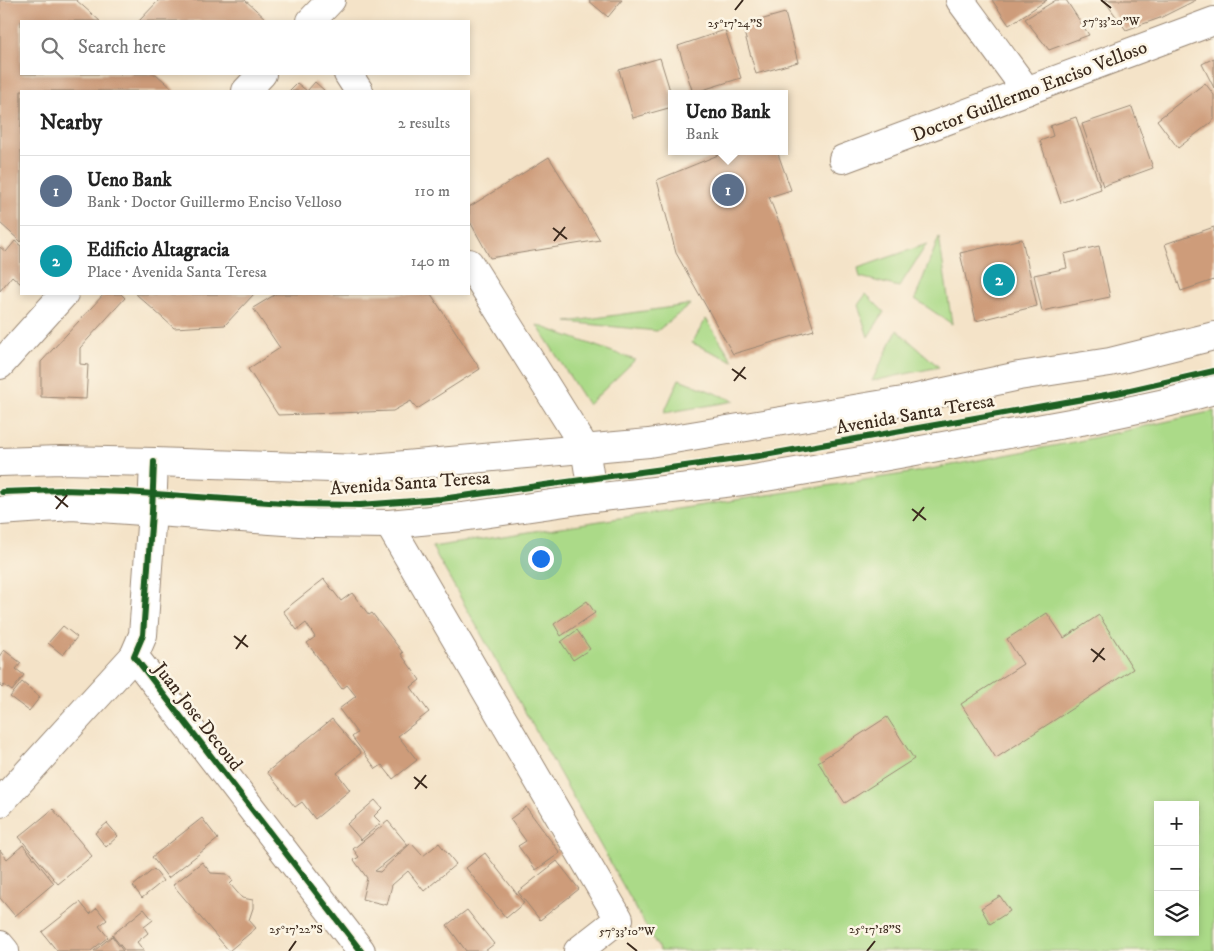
<!DOCTYPE html>
<html lang="en">
<head>
<meta charset="utf-8">
<style>
  body { margin:0; font-family:"IM FELL DW Pica",serif; background:#f6f6f6; color:#222 }
  .controls { position:absolute; right:15px; bottom:15px; display:grid; overflow:hidden; border-radius:0px; box-shadow:0 2px 8px #0003 }
  .controls button { width:45px; height:45px; display:grid; place-items:center; padding:0; border:0; border-bottom:1px solid #e0e0e0; background:#fff; color:#222; font:25px sans-serif }
  .you { position:absolute; left:540px; top:558px; width:18px; height:18px; margin:-12px; border:4px solid #fff; border-radius:50%; background:#1a73e8; box-shadow:0 0 0 8px #1a73e833 }
  .badge { display:grid; place-items:center; width:32px; height:32px; border-radius:50%; background:#111827; color:#fff; font-size:16px; font-weight:700 }
  .pin { position:absolute; translate:-50% -50%; border:2px solid #fff; box-shadow:0 1px 5px #0006 }
  .popup { position:absolute; left:668px; top:90px; width:120px; height:65px; box-sizing:border-box; display:grid; place-content:center; border-radius:0px; background:#fff; filter:drop-shadow(0 1px 4px #0005); font-size:16px; white-space:nowrap; color:#767676 }
  .popup b { font-size:19px; color:#222 }
  .popup::after { content:''; position:absolute; left:50%; top:100%; margin-left:-10px; border:10px solid transparent; border-top-color:#fff }
  .list { margin:0; padding:0; list-style:none }
  h2 { display:flex; justify-content:space-between; align-items:center; height:65px; margin:0; padding:0 20px; font-size:21px }
  h2 small { font-size:16px; font-weight:400; color:#767676 }
  .list li { display:grid; grid-template-columns:32px 1fr auto; gap:15px; align-items:center; box-sizing:border-box; height:70px; padding:0 20px; border-top:1px solid #e0e0e0 }
  .list b { display:block; font-size:19px; white-space:nowrap }
  .list p { margin:0; font-size:16px; white-space:nowrap; color:#767676 }
  .list em { font-size:16px; font-style:normal; color:#767676 }
  .icon { flex:none; width:28px; height:28px; fill:none; stroke:currentColor; stroke-width:2; stroke-linecap:round; stroke-linejoin:round }
  .map { position:relative; flex:none; width:1214px; height:951px; overflow:hidden }
  .search { position:absolute; background:#fff; box-shadow:0 2px 8px #0003; left:20px; top:20px; width:450px; height:55px; display:flex; align-items:center; gap:12px; box-sizing:border-box; padding:0 18px; border-radius:0px; color:#767676; font-size:19px }
  .panel { position:absolute; background:#fff; box-shadow:0 2px 8px #0003; left:20px; top:90px; width:450px; height:205px; border-radius:0px }
  .map>svg:first-child { display:block }
  .green { fill:#abda88; stroke:#738253; fill-rule:evenodd }
  .building { fill:#ce9c7a }
  .lines { fill:none; stroke-linecap:round; stroke-linejoin:round }
  .minor-casing { stroke:#988673; stroke-width:30 }
  .major-casing { stroke:#988673; stroke-width:30 }
  .minor { stroke:#fff; stroke-width:28 }
  .major { stroke:#fff; stroke-width:28 }
  .cycleway-casing { stroke:#fcf5e5; stroke-width:9 }
  .cycleway { stroke:#1b5e20; stroke-width:6 }
  .ticks { fill:none; stroke:#3b2a1e; stroke-width:2 }
  .labels { text-anchor:middle; stroke-width:5; stroke-linejoin:round; paint-order:stroke }
  .street-label { font-size:19px; fill:#3b2a1e; stroke:#fcf5e5 }
  .ticks-label { font-size:12px; text-anchor:middle; fill:#3b2a1e; stroke:#fcf5e5; stroke-width:5; stroke-linejoin:round; paint-order:stroke }
</style>
</head>
<body>
<div class="map">
<svg width="1214" height="951" viewBox="0 0 1214 951">
  <rect width="100%" height="100%" fill="#fcf5e5"/>
  <filter id="ink" filterUnits="userSpaceOnUse"><feTurbulence type="fractalNoise" baseFrequency=".02" numOctaves="2"/><feDisplacementMap in="SourceGraphic" scale="10" xChannelSelector="R" yChannelSelector="G"/><feConvolveMatrix kernelMatrix="1 2 1 2 8 2 1 2 1" color-interpolation-filters="sRGB"/></filter>
  <filter id="wash" filterUnits="userSpaceOnUse"><feTurbulence type="fractalNoise" baseFrequency=".0096" numOctaves="4" result="noise"/><feDisplacementMap in="SourceGraphic" scale="20" xChannelSelector="R" yChannelSelector="G"/><feGaussianBlur stdDeviation="1.12" result="paint"/><feColorMatrix in="noise" values="0 0 0 0 0 0 0 0 0 0 0 0 0 0 0 0 0 1.4 0 .05"/><feComposite in="paint" operator="in"/></filter>
  <g filter="url(#wash)">
    <rect width="100%" height="100%" fill="#f4e3c8"/>
    <!-- green -->
    <g class="green">
      <polygon points="939,237 952,324 915,299"/>
      <polygon points="927,244 899,287 860,277 858,268"/>
      <polygon points="866,294 884,312 868,337 858,305"/>
      <polygon points="691,304 657,331 567,322 680,306"/>
      <polygon points="706,319 733,361 692,343"/>
      <polygon points="537,325 635,360 588,405"/>
      <polygon points="897,330 939,367 872,381"/>
      <polygon points="679,379 735,401 664,413"/>
      <path d="M1214,411V951H660L432,547L910,473L1074,442ZM1158,805H1195V932H1158Z"/>
    </g>
    <g id="blocks">
      <!-- building -->
      <g class="building">
        <polygon points="0,0 76,0 100,21 21,21 21,74 156,74 175,91 21,91 21,242 0,223"/>
        <polygon points="159,0 245,0 266,19 264,21 139,21"/>
        <polygon points="588,0 622,0 608,17"/>
        <polygon points="992,0 1047,0 1009,25"/>
        <polygon points="1056,0 1066,0 1089,35 1049,50 1025,19"/>
        <polygon points="1104,0 1196,0 1160,18 1126,30"/>
        <polygon points="785,13 798,62 756,74 742,25"/>
        <polygon points="725,30 741,78 693,93 678,46"/>
        <polygon points="660,58 672,97 672,107 633,118 619,70"/>
        <polygon points="1214,58 1214,88 1202,64"/>
        <polygon points="315,82 325,91 307,91"/>
        <polygon points="297,83 307,91 289,91"/>
        <polygon points="1205,83 1214,95 1214,120 1178,148 1157,120"/>
        <polygon points="1132,107 1153,168 1103,186 1082,124"/>
        <polygon points="1076,117 1101,189 1061,203 1040,141 1053,136 1050,126"/>
        <polygon points="728,151 777,151 791,190 769,197 780,225 814,330 733,354 676,253 657,180"/>
        <polygon points="549,157 600,240 490,258 469,220 469,207"/>
        <polygon points="1214,227 1214,280 1181,291 1165,244"/>
        <polygon points="1022,239 1037,306 976,321 960,253"/>
        <polygon points="15,241 21,246 21,284 12,276 0,291 0,247 6,252"/>
        <polygon points="1099,246 1110,297 1042,311 1034,275 1067,268 1064,254"/>
        <polygon points="104,294 121,294 125,298 80,348 80,364 88,365 86,399 41,397 41,362"/>
        <polygon points="136,294 254,294 225,325 174,328"/>
        <polygon points="276,294 431,294 480,369 417,409 411,401 393,411 278,415 248,369 280,348 253,308"/>
        <polygon points="324,579 341,601 352,593 369,615 372,613 403,653 401,654 420,680 411,687 429,712 398,736 417,760 393,779 382,765 376,769 352,737 357,733 339,709 356,696 347,685 342,689 307,643 315,637 306,623 297,630 283,611"/>
        <polygon points="587,601 595,613 561,636 554,624"/>
        <polygon points="1047,613 1064,638 1099,615 1133,669 996,758 961,704 1023,664 1007,639"/>
        <polygon points="63,626 77,637 63,655 48,643"/>
        <polygon points="577,630 590,649 573,660 561,642"/>
        <polygon points="4,650 21,663 16,669 24,675 12,691 4,685 2,688 0,686 0,655"/>
        <polygon points="22,682 40,697 29,711 10,697"/>
        <polygon points="887,717 914,759 845,803 818,762"/>
        <polygon points="332,719 361,753 337,773 350,790 315,819 302,802 295,807 267,772"/>
        <polygon points="375,800 382,808 374,816 381,823 361,840 347,824"/>
        <polygon points="526,807 560,853 536,870 518,846 526,841 510,819"/>
        <polygon points="53,809 92,856 58,884 19,837"/>
        <polygon points="202,818 218,839 168,878 152,857"/>
        <polygon points="388,821 408,845 375,871 380,872 411,843 423,856 439,843 456,864 424,891 408,871 392,885 387,905 362,899 367,878 354,860 359,857 353,849"/>
        <polygon points="107,823 118,836 106,847 95,833"/>
        <polygon points="23,845 54,883 15,916 0,898 0,850 7,859"/>
        <polygon points="485,853 524,903 506,918 466,868"/>
        <polygon points="557,861 579,889 540,920 518,892"/>
        <polygon points="202,862 211,873 227,874 233,881 230,884 242,898 253,900 253,908 249,920 256,928 229,951 173,885"/>
        <polygon points="154,869 163,881 142,898 133,886"/>
        <polygon points="1000,896 1010,911 990,924 981,908"/>
        <polygon points="80,902 90,914 97,908 107,920 99,926 108,937 91,951 57,951 42,932"/>
        <polygon points="144,909 153,920 144,927 148,933 137,942 144,951 125,951 112,935"/>
        <polygon points="467,910 494,944 485,951 466,951 447,925"/>
        <polygon points="112,936 123,951 94,951"/>
      </g>
    </g>
  </g>
  <g filter="url(#ink)">
    <use href="#blocks" fill-opacity="0" stroke="#988673" stroke-width="1"/>
    <g class="lines">
      <!-- minor casing -->
      <g class="minor-casing">
        <g id="minor">
          <polyline points="960,0 1027,91"/>
          <polyline points="311,21 331,0"/>
          <polyline points="348,74 359,91"/>
          <polyline points="246,91 262,74"/>
          <polyline points="843,159 1214,21"/>
          <polyline points="469,263 585,448 593,498"/>
          <polyline points="0,365 64,294"/>
          <polyline points="154,462 152,512 143,635 134,656 361,951"/>
          <polyline points="389,524 619,919 578,951"/>
          <polyline points="0,803 134,656"/>
          <polyline points="0,945 5,951"/>
        </g>
      </g>
      <!-- major casing -->
      <g class="major-casing">
        <g id="major">
          <polyline points="0,462 61,460 154,462 361,469 649,443 903,401 1019,376 1110,362 1214,336"/>
          <polyline points="0,511 72,506 314,523 389,524 462,517 593,498 742,481 855,462 1081,421 1170,402 1214,390"/>
        </g>
      </g>
      <!-- minor -->
      <use href="#minor" class="minor"/>
      <!-- major -->
      <use href="#major" class="major"/>
      <!-- cycleway casing -->
      <g class="cycleway-casing">
        <g id="cycleway">
          <polyline points="154,462 152,512 143,635 134,656 361,951"/>
          <polyline points="2,492 62,490 126,492 297,504 360,505 441,499 759,456 1117,393 1214,371"/>
        </g>
      </g>
      <!-- cycleway -->
      <use href="#cycleway" class="cycleway"/>
    </g>
  </g>
  <!-- ticks -->
  <path class="ticks" d="M1101,0L1111,8M735,10L743,0M553,228L567,239M554,241L565,227M732,369L746,379M734,381L745,367M55,496L68,507M56,509L67,495M912,509L926,520M913,521L924,507M234,636L248,647M236,649L246,635M1091,649L1105,660M1093,662L1104,648M414,777L427,788M415,789L426,775M627,943L637,951M289,951L296,941M867,951L875,941"/>
  <g class="labels">
    <!-- street labels -->
    <g class="street-label">
      <text transform="translate(1029 90) rotate(-21)" y="7">Doctor Guillermo Enciso Velloso</text>
      <text transform="translate(915 413) rotate(-10)" y="7">Avenida Santa Teresa</text>
      <text transform="translate(410 482) rotate(-4)" y="7">Avenida Santa Teresa</text>
      <text transform="translate(199 716) rotate(52)" y="7">Juan Jose Decoud</text>
    </g>
  </g>
  <g class="ticks-label">
    <text x="1111" y="25">57°33'20"W</text>
    <text x="735" y="27">25°17'24"S</text>
    <text x="296" y="933">25°17'22"S</text>
    <text x="875" y="933">25°17'18"S</text>
    <text x="627" y="935">57°33'10"W</text>
  </g>
</svg>
<div class="controls">
<button>+</button>
<button>−</button>
<button><svg class="icon" aria-label="layers" viewBox="0 0 24 24"><path d="M12 4l9 5-9 5-9-5zM3 14l9 5 9-5"/></svg></button>
</div>
<div class="you"></div>
<div class="pin badge" style="left:728px;top:190px;background:#5c6f8a">1</div>
<div class="popup"><b>Ueno Bank</b>Bank</div>
<div class="pin badge" style="left:999px;top:280px;background:#0f9aa8">2</div>
<div class="search"><svg class="icon" aria-label="search" viewBox="0 0 24 24"><circle cx="10" cy="10" r="6"/><path d="M15 15l6 6"/></svg>Search here</div>
<section class="panel">
<h2>Nearby<small>2 results</small></h2>
<ul class="list">
<li><span class="badge" style="background:#5c6f8a">1</span><div><b>Ueno Bank</b><p>Bank · Doctor Guillermo Enciso Velloso</p></div><em>110 m</em></li>
<li><span class="badge" style="background:#0f9aa8">2</span><div><b>Edificio Altagracia</b><p>Place · Avenida Santa Teresa</p></div><em>140 m</em></li>
</ul>
</section>
</div>
</body>
</html>
